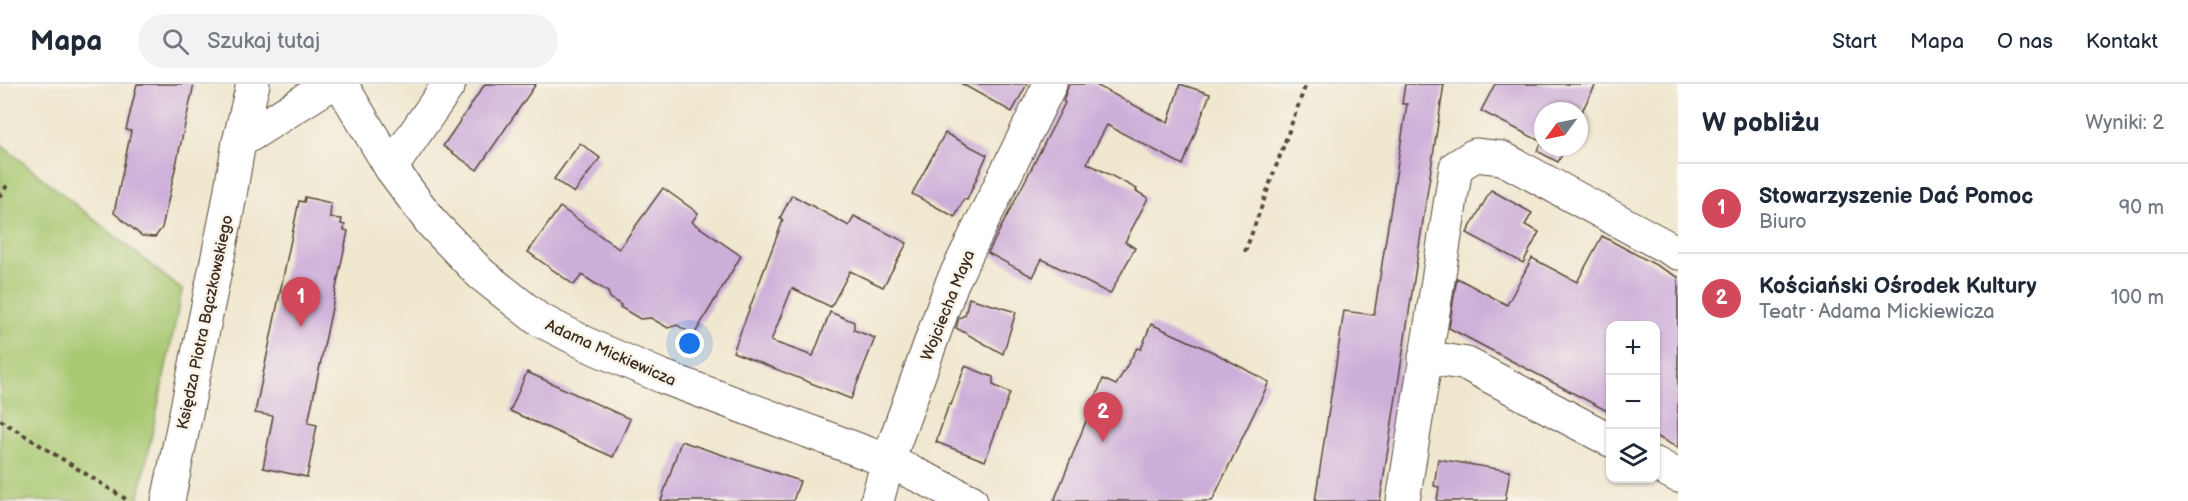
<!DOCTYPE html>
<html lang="pl">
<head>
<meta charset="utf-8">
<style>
  body { margin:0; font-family:"Balsamiq Sans",sans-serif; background:#f2f2f3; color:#1f2937 }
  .controls { position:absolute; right:18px; bottom:18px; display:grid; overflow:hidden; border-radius:12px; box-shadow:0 2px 4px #0004 }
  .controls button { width:54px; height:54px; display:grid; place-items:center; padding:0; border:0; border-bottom:2px solid #e0e1e3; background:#fff; color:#1f2937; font:30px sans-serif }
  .compass { position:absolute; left:1534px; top:18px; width:54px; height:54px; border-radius:50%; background:#fff; box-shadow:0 2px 4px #0004; rotate:237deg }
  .you { position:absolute; left:690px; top:260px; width:21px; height:21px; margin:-15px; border:4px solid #fff; border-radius:50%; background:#1a73e8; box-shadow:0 0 0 9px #1a73e833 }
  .badge { display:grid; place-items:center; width:39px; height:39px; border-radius:50%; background:#d1495b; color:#fff; font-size:20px; font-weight:700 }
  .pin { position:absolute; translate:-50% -50px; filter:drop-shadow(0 2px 3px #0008) }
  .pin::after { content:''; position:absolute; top:32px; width:21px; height:18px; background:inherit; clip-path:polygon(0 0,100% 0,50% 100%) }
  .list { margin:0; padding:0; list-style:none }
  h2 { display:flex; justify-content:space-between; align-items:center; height:78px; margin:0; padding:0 24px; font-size:26px }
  h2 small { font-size:20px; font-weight:400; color:#747a83 }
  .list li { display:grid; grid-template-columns:39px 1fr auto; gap:18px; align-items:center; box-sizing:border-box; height:90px; padding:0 24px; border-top:2px solid #e0e1e3 }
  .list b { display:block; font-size:22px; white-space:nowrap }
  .list p { margin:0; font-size:20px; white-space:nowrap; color:#747a83 }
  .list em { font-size:20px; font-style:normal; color:#747a83 }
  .icon { flex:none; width:33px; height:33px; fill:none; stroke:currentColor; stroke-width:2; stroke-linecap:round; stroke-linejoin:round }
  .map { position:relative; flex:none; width:1678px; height:417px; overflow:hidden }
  header { display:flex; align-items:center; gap:36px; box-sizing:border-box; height:84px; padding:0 30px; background:#fff; border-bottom:2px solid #e0e1e3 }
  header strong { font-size:28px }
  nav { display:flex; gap:33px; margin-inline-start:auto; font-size:21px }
  .search { width:420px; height:54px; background:#f2f2f3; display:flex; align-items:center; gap:15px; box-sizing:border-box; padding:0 21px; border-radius:33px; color:#747a83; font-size:22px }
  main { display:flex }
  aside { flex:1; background:#fff }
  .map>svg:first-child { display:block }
  .green { fill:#a8c871; stroke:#727948; stroke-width:1.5 }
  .building { fill:#cdaed9 }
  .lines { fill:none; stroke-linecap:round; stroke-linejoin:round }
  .minor-casing { stroke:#564639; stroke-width:35 }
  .path { stroke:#564639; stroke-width:4; stroke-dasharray:4.5 4.5; stroke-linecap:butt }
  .minor { stroke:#fff; stroke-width:33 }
  .labels { text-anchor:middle; stroke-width:5; stroke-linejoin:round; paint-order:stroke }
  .street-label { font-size:16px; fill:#3b2a1e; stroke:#f7f3e8 }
</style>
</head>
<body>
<header>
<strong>Mapa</strong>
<div class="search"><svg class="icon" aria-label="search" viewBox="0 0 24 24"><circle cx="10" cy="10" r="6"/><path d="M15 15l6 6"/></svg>Szukaj tutaj</div>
<nav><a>Start</a><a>Mapa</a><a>O nas</a><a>Kontakt</a></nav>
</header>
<main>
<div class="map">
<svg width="1678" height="417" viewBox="0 0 1678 417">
  <rect width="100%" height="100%" fill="#f7f3e8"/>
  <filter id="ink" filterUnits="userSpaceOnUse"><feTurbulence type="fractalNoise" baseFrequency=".0167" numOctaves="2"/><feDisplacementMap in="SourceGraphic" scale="12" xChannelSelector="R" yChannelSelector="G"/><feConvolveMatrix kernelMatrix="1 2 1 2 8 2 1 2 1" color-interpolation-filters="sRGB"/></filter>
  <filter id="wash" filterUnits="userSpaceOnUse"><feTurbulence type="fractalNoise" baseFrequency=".008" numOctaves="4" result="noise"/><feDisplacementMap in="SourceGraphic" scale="24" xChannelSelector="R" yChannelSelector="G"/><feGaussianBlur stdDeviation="1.35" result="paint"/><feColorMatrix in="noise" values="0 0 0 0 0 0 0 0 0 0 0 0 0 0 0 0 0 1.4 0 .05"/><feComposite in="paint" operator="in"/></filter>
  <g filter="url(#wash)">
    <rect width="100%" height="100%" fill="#f0e7cf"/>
    <!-- green -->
    <polygon class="green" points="0,60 182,206 138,417 0,417"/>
    <g id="blocks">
      <!-- building -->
      <g class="building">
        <polygon points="137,0 194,0 162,144 155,153 142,152 114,129 131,47 126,46"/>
        <polygon points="485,0 536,0 477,86 443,62"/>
        <polygon points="962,0 1027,0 1012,28"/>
        <polygon points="1069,0 1094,0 1168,39 1180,0 1210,10 1183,81 1107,41 1087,79 1137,105 1136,107 1148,114 1125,158 1135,164 1110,210 1042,175 1033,193 988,169 1065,19 1063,17"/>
        <polygon points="1405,0 1444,0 1380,417 1315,417 1344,227 1374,231 1407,20 1402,20"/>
        <polygon points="1495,0 1596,0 1580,31 1582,32 1579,38 1579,27 1543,27 1543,63 1566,63 1558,78 1537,67 1542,58 1481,27"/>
        <polygon points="945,49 987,71 967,116 964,115 955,133 912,110"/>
        <polygon points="580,59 600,74 574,109 554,95"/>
        <polygon points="663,104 698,129 692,138 741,172 694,251 677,241 668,244 651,234 640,235 620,223 621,221 610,214 608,208 582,191 574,201 528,168 560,123 619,165"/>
        <polygon points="1491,106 1532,129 1525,141 1539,148 1523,179 1467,149"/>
        <polygon points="792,111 849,142 854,132 907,159 883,203 850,187 831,223 792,204 771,257 813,272 830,228 854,238 854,246 875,254 851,315 733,268 783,136 780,134"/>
        <polygon points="305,113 331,119 330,134 342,135 341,140 345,141 344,146 348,147 308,339 317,341 307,393 263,384 273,332 255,329 299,117 304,118"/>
        <polygon points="1602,152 1678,193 1678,364 1656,352 1656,242 1611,242 1611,329 1449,244 1457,194 1507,221 1532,174 1577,198"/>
        <polygon points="969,214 1016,228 1003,270 956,244 959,234 965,231"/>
        <polygon points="1151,240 1215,269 1269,298 1212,417 1054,417 1103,295 1116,301 1137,264 1141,265"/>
        <polygon points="965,282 993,293 993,301 1010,309 985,377 936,358 949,320 951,321"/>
        <polygon points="527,288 630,335 613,373 510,327"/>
        <polygon points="681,357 800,397 793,417 661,417"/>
        <polygon points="1438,375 1510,387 1505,417 1437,417 1439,403 1434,402"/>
      </g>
    </g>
  </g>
  <g filter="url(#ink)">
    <use href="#blocks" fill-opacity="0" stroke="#564639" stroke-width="1.5"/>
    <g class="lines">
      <!-- minor casing -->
      <g class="minor-casing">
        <g id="minor">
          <polyline points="341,0 391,84 431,138 481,190 538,235 595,264 661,292 888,377 971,417"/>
          <polyline points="239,58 331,0"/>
          <polyline points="391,84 449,0"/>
          <polyline points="1425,273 1467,280 1610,356"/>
          <polyline points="1656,380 1678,392"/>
          <polyline points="168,417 227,128 239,58 253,0"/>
          <polyline points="877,417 888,377 952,199 1050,0"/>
          <polyline points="1403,417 1456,83 1475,71 1502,74 1678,169"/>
        </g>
      </g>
      <!-- path -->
      <g class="path">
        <polyline points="0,113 9,98"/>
        <polyline points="1245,168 1306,0"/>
        <polyline points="0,336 129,417"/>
      </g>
      <!-- minor -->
      <use href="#minor" class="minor"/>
    </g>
  </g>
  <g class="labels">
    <!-- street labels -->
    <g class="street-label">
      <text transform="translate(947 221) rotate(-68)" y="6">Wojciecha Maya</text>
      <text transform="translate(204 238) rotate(-78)" y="6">Księdza Piotra Bączkowskiego</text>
      <text transform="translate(611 268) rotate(24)" y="6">Adama Mickiewicza</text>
    </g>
  </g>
</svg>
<div class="controls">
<button>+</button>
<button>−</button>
<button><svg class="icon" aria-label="layers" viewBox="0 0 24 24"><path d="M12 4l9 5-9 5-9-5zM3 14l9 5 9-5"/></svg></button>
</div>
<svg class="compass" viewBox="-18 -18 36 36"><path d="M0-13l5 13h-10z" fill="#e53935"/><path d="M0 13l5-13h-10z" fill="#747a83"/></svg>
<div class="you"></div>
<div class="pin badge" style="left:301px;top:243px">1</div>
<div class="pin badge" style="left:1103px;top:358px">2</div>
</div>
<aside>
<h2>W pobliżu<small>Wyniki: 2</small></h2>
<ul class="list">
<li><span class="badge">1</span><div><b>Stowarzyszenie Dać Pomoc</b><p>Biuro</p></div><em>90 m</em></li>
<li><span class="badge">2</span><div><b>Kościański Ośrodek Kultury</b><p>Teatr · Adama Mickiewicza</p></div><em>100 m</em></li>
</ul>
</aside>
</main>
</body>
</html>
